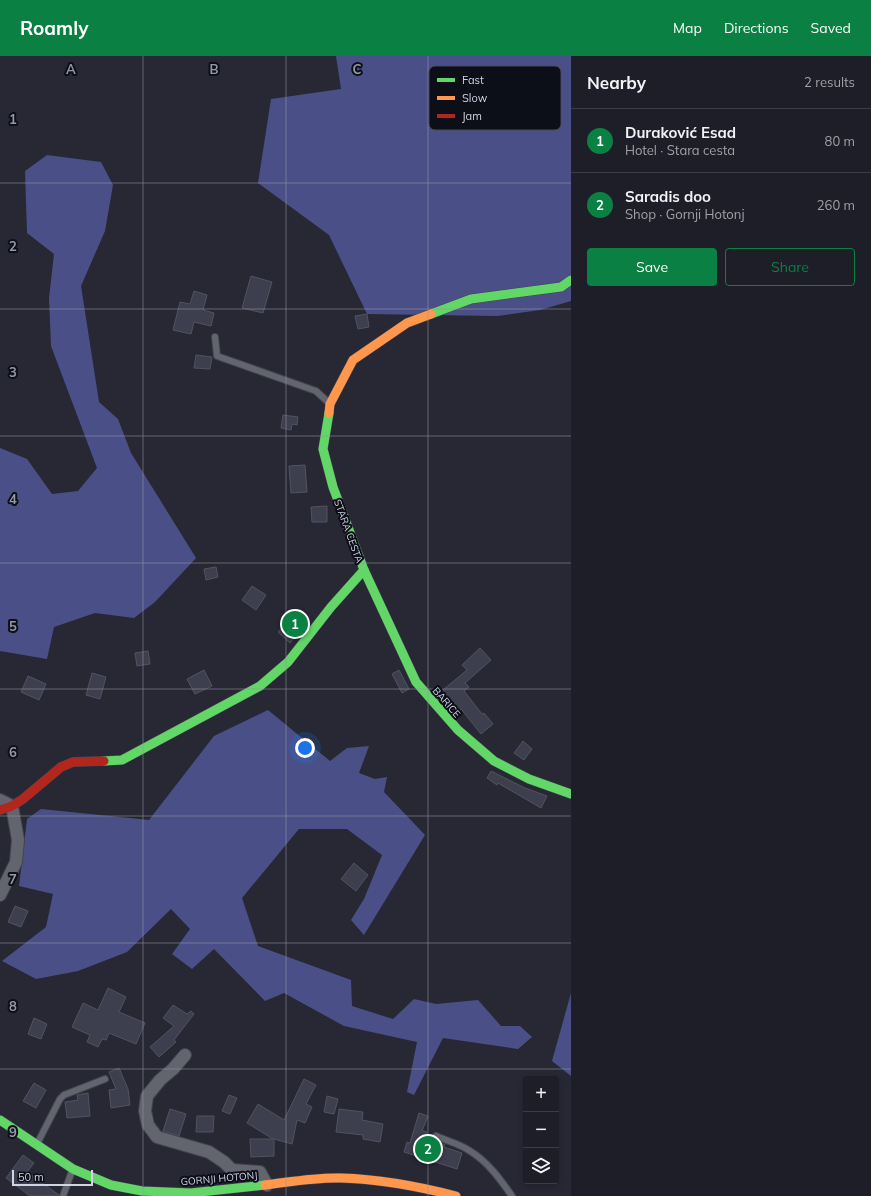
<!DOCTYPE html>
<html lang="en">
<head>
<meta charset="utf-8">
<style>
  body { margin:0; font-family:Mulish,sans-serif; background:#25272f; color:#f1f3f6 }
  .controls { position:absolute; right:12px; bottom:12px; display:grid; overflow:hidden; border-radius:4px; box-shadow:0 2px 6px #0003 }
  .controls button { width:36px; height:36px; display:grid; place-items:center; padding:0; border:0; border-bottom:1px solid #3b3c44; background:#1d1e27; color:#f1f3f6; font:20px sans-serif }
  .scale { position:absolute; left:12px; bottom:10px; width:81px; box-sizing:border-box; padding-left:4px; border:2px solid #d1d4e3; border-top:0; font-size:11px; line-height:14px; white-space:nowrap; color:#d1d4e3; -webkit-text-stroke:3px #0c0e18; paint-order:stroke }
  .you { position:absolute; left:305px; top:692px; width:14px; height:14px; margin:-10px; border:3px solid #fff; border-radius:50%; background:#1a73e8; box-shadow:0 0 0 6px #1a73e833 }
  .badge { display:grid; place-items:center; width:26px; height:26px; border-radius:50%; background:#0b8043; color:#fff; font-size:13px; font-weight:700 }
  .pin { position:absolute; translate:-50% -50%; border:2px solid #fff; box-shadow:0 1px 4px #0006 }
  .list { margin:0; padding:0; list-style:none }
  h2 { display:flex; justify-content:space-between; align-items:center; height:52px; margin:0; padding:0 16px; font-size:17px }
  h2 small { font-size:13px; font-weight:400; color:#a0a2a7 }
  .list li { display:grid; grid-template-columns:26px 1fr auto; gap:12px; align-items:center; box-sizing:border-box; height:64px; padding:0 16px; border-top:1px solid #3b3c44 }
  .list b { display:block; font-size:15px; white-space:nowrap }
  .list p { margin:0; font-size:13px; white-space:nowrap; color:#a0a2a7 }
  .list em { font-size:13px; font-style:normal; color:#a0a2a7 }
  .actions { display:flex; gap:8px; padding:12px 16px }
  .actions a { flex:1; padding:9px 0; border:1px solid #0b8043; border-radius:4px; text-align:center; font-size:14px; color:#0b8043 }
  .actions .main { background:#0b8043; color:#fff }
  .icon { flex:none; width:22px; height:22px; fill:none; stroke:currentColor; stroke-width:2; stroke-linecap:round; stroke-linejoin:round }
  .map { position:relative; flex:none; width:571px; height:1140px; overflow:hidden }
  header { display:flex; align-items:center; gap:24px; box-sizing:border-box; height:56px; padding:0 20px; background:#0b8043; color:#fff }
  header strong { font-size:19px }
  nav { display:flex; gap:22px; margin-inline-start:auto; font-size:14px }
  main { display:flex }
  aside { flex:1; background:#1d1e27 }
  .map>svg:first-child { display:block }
  .forest { fill:#4a5087 }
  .building { fill:#3d3f4f; stroke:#52535e }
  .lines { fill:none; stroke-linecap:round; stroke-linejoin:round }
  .lane-casing { stroke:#434450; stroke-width:8 }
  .street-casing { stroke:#434450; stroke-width:14 }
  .fast-casing { stroke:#434450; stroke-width:10 }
  .slow-casing { stroke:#434450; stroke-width:10 }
  .jam-casing { stroke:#434450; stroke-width:10 }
  .lane { stroke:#62646e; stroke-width:6 }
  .street { stroke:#62646e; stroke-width:12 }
  .fast { stroke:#63d668; stroke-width:9 }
  .slow { stroke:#ff974d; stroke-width:9 }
  .jam { stroke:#b3261e; stroke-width:9 }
  .grid { fill:none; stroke:#9698a6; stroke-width:1; stroke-opacity:0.55 }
  .labels { text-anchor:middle; stroke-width:4; stroke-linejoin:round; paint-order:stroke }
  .street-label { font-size:10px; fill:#d1d4e3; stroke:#0c0e18 }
  .key { fill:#0c0e18; stroke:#474955; stroke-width:1 }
  .key-label { font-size:11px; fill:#d1d4e3 }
  .grid-label { font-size:13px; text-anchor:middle; font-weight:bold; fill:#9698a6; stroke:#0c0e18; stroke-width:4; stroke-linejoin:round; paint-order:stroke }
</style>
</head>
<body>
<header>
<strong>Roamly</strong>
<nav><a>Map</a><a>Directions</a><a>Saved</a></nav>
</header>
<main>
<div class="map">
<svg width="571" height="1140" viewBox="0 0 571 1140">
  <rect width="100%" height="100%" fill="#272834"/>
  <!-- forest -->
  <g class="forest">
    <polygon points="336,0 571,0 571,245 540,254 497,260 367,258 329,179 258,127 271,43 341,33"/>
    <polygon points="47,99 101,106 113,129 105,175 81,230 99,346 118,363 131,397 196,502 155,546 134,562 95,557 54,571 47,603 0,595 0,392 27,403 52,438 78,435 97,412 51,290 49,242 54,198 27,177 25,115"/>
    <polygon points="268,654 330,705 347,692 369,690 359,717 375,723 387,721 384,736 425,779 364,879 351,864 364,843 382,799 347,773 299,773 242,842 258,890 351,924 352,950 393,963 414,943 436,948 478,944 501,970 520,970 532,981 518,993 443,982 414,1039 407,1036 417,986 344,970 284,937 265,945 214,893 192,913 172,898 190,873 171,853 127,896 78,915 36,923 2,905 46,871 53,838 19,830 27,763 41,753 149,764 214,680"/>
    <polygon points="571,937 571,1020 552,1005"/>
  </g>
  <!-- building -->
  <g class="building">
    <polygon points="251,220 272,226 263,257 242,252"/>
    <polygon points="194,235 207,239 203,254 214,257 211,270 194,266 191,278 173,274 180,246 190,248"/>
    <polygon points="367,258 369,271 358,273 355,260"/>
    <polygon points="196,299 212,301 210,313 194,312"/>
    <polygon points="283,359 298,361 297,369 292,368 291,374 281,372"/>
    <polygon points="305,409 307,436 291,437 289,410"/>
    <polygon points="327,450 327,466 312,466 311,451"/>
    <polygon points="216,511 218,521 206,524 204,513"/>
    <polygon points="252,530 266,539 256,554 242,544"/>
    <polygon points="294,559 305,568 290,587 278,576"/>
    <polygon points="480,592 491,604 465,627 469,631 464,635 482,658 484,657 493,668 481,678 461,653 456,656 445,644 450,642 443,634 467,614 462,609"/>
    <polygon points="148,595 150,608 137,610 135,597"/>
    <polygon points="204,614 212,630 195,638 187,623"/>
    <polygon points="399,614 409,633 402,637 392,618"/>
    <polygon points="92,617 106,621 100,643 86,639"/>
    <polygon points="28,620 46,628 39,644 21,636"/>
    <polygon points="523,685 532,693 524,704 514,697"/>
    <polygon points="491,715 525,732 547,740 541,752 498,727 497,729 487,722"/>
    <polygon points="354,807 368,819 356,835 341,823"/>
    <polygon points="15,850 28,855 21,871 8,866"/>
    <polygon points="108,932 126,941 119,956 145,967 136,988 109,977 106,984 102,983 98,991 87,986 90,979 72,971 83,947 98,954"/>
    <polygon points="173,949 187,958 191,955 194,958 174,984 176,986 159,1001 150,991 174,970 163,962"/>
    <polygon points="34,962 47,968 41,983 28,978"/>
    <polygon points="119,1012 128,1033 130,1049 111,1052 109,1034 116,1033 109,1016"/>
    <polygon points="304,1023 316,1029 306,1048 312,1051 305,1067 297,1064 292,1088 274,1083 274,1100 251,1101 250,1083 273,1083 247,1067 258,1048 284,1064"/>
    <polygon points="34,1027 46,1034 36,1052 23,1045"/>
    <polygon points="88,1037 90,1060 67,1062 65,1046 78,1044 77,1039"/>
    <polygon points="229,1039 237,1042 230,1058 222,1055"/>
    <polygon points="327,1040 338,1043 334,1058 324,1056"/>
    <polygon points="170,1053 186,1058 179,1080 163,1075"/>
    <polygon points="339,1053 363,1056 362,1064 383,1068 380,1086 363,1083 363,1079 336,1076"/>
    <polygon points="419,1057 428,1060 422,1075 427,1076 425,1080 445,1089 444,1091 462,1097 457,1113 404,1096 407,1086 410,1087"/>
    <polygon points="197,1060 214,1060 213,1076 196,1076"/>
    <polygon points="23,1099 34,1107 27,1116 59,1139 59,1140 30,1140 6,1122"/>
  </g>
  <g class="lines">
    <!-- lane casing -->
    <g class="lane-casing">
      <g id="lane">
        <polyline points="215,281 217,300 316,335 329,347"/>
        <path d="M436,1080C447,1085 460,1088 470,1095C488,1106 500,1123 512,1140"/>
        <polyline points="38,1086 60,1043 64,1039 105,1023"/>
        <polyline points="63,1140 72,1115"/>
      </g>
    </g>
    <!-- street casing -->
    <g class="street-casing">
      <g id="street">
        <polyline points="0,744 12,750 18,784 16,806 0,839"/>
        <polyline points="185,999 173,1013 160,1024 147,1040 145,1055 148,1069 157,1081 209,1096 224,1106 232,1114 260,1116 267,1129"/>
      </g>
    </g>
    <!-- fast casing -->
    <g class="fast-casing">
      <g id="fast">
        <polyline points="431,258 471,243 561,231 571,224"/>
        <polyline points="364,514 416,626 458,674 494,705 529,723 571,738"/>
        <polyline points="104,705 122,704 260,630 288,606 331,551 364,514 333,431 323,393 329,357"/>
        <polyline points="0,1064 73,1113 111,1129 142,1135 191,1137 265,1129"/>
      </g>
    </g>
    <!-- slow casing -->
    <g class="slow-casing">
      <g id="slow">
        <polyline points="329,357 330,348 353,304 407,267 431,258"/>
        <path d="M265,1129C290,1126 315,1121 341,1122C377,1123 421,1131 456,1140"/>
      </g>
    </g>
    <!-- jam casing -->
    <g class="jam-casing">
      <polyline id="jam" points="0,754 12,750 23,743 61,711 73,706 104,705"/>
    </g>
    <!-- lane -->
    <use href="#lane" class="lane"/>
    <!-- street -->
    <use href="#street" class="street"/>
    <!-- fast -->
    <use href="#fast" class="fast"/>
    <!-- slow -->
    <use href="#slow" class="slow"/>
    <!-- jam -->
    <use href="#jam" class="jam"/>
  </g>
  <!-- grid -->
  <path class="grid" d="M143,0V1140M286,0V1140M428,0V1140M0,127H571M0,253H571M0,380H571M0,507H571M0,633H571M0,760H571M0,887H571M0,1013H571"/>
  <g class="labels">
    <!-- street labels -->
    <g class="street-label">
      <text transform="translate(349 475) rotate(70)" y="4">STARA CESTA</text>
      <text transform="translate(447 646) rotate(49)" y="4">BARICE</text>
      <text transform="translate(219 1122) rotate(-5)" y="4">GORNJI HOTONJ</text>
    </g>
  </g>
  <!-- legend -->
  <rect x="429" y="10" width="132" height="64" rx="6" class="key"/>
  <rect x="437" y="22" width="18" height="4" fill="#63d668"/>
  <rect x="437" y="40" width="18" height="4" fill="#ff974d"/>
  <rect x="437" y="58" width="18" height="4" fill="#b3261e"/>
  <g class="key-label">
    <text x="462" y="28">Fast</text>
    <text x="462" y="46">Slow</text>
    <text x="462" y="64">Jam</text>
  </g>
  <g class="grid-label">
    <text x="71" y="18">A</text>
    <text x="214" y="18">B</text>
    <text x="357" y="18">C</text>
    <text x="13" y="68">1</text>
    <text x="13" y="195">2</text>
    <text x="13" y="321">3</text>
    <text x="13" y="448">4</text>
    <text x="13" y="575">5</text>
    <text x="13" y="701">6</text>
    <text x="13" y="828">7</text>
    <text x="13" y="955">8</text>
    <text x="13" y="1081">9</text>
  </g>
</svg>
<div class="controls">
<button>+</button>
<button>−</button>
<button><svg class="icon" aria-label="layers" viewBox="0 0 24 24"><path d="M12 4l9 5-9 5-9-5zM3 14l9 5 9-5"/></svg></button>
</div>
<div class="scale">50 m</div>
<div class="you"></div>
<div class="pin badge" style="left:295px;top:568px">1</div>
<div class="pin badge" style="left:428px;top:1093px">2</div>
</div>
<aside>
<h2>Nearby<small>2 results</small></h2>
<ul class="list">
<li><span class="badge">1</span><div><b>Duraković Esad</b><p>Hotel · Stara cesta</p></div><em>80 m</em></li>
<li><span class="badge">2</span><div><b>Saradis doo</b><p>Shop · Gornji Hotonj</p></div><em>260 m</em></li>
</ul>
<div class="actions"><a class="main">Save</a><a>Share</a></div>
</aside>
</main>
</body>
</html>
